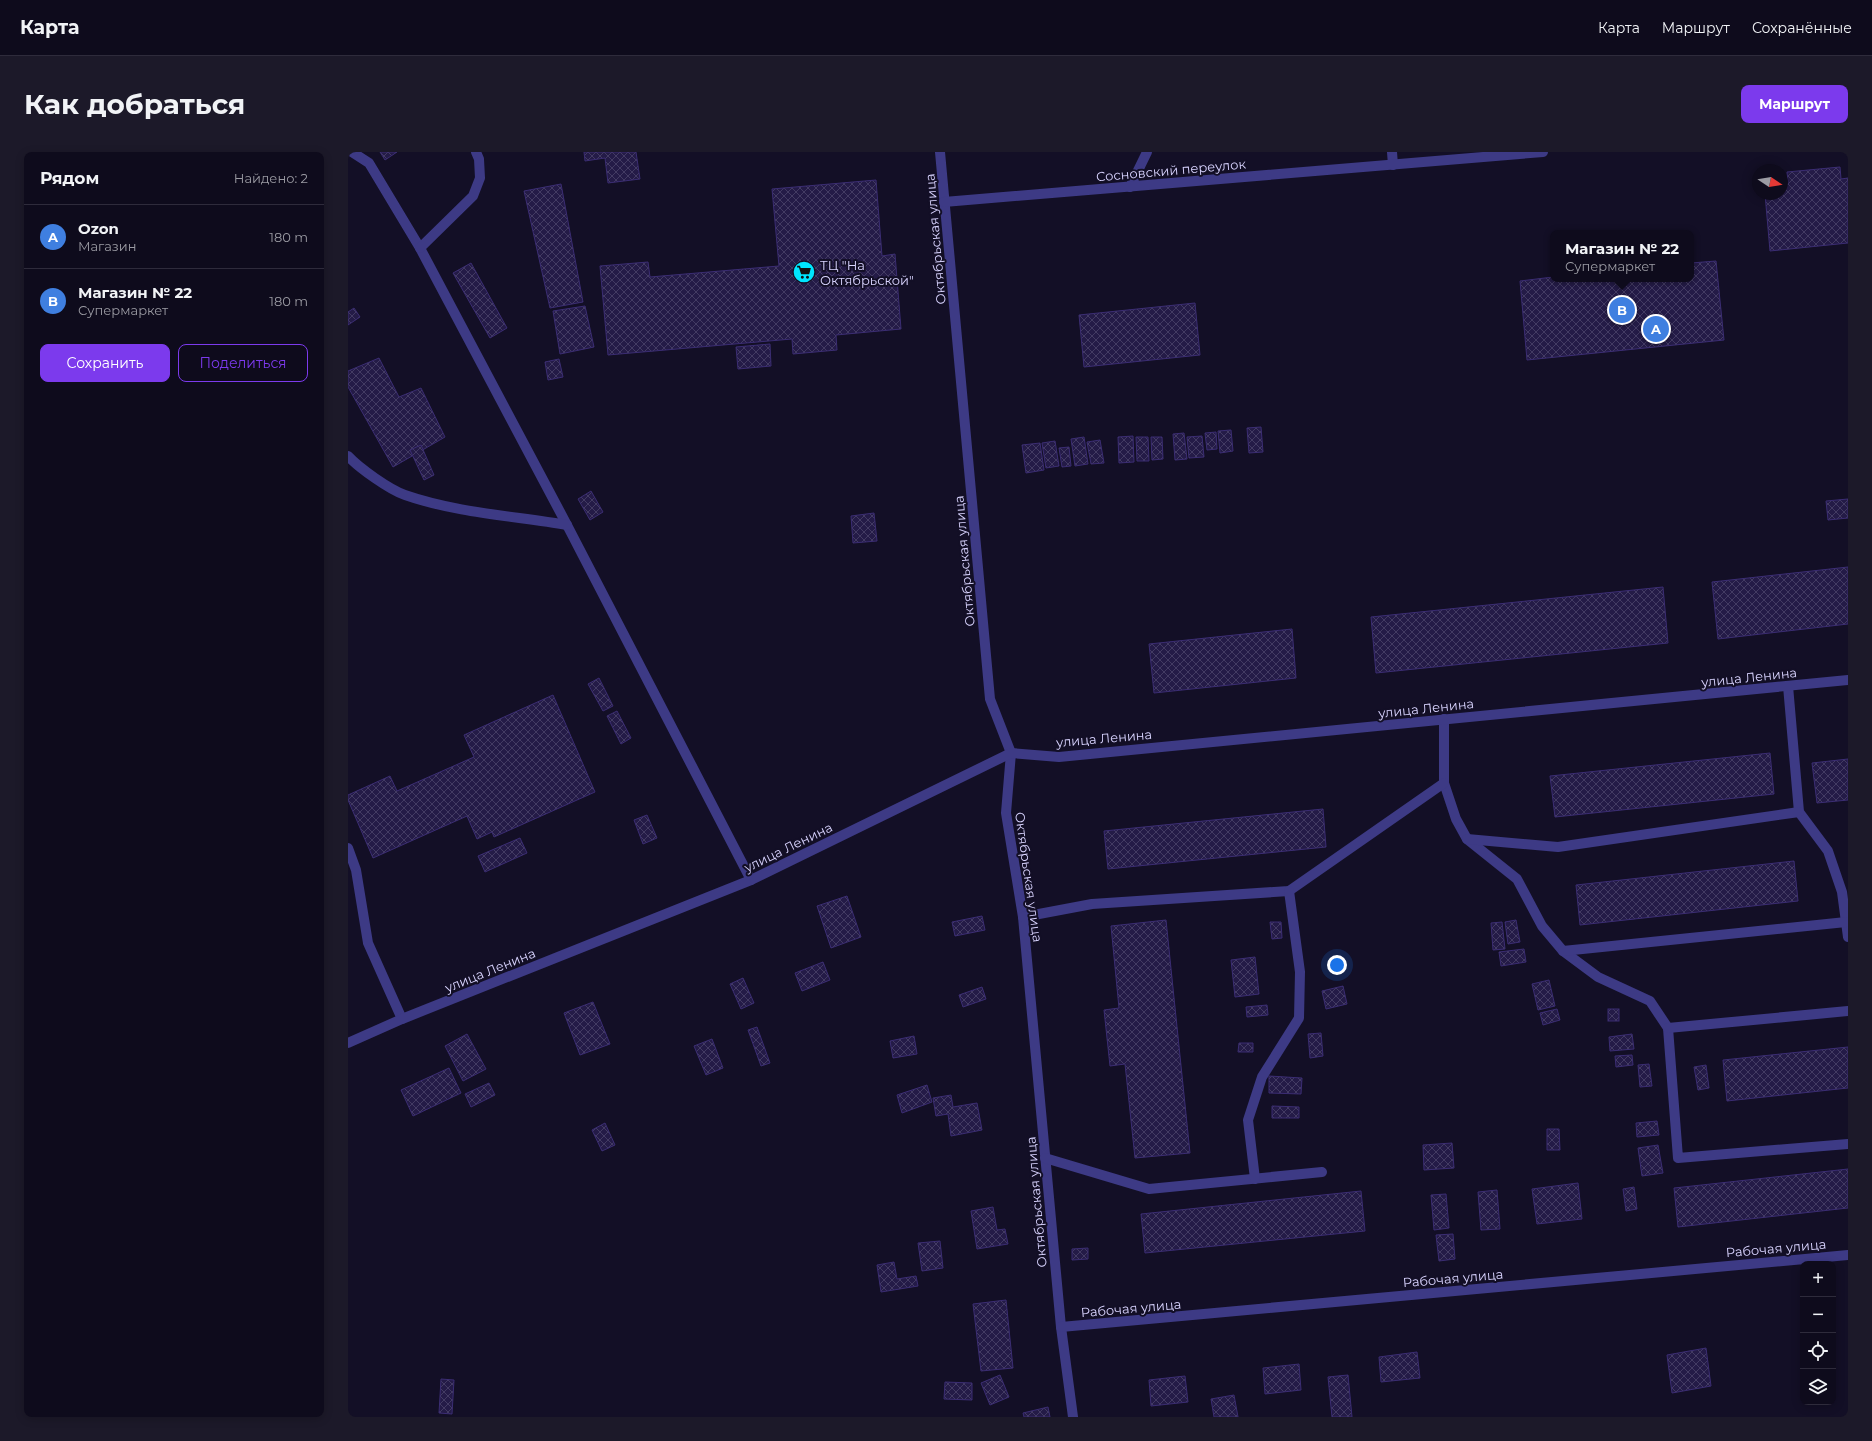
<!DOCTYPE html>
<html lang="ru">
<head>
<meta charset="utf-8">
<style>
  body { margin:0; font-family:Montserrat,sans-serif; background:#1c1929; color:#f1f3f6 }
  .controls { position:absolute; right:12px; bottom:12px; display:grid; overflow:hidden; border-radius:8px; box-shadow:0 2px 10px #0003 }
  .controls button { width:36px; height:36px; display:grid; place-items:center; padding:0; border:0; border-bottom:1px solid #2e2b3b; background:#0e0b1c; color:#f1f3f6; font:20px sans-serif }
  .compass { position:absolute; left:1404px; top:12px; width:36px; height:36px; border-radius:50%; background:#0e0b1c; box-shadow:0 2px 10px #0003; rotate:102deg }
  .you { position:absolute; left:989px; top:813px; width:14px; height:14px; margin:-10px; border:3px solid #fff; border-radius:50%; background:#1a73e8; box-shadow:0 0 0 6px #1a73e833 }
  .badge { display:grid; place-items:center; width:26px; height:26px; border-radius:50%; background:#7c3aed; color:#fff; font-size:13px; font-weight:700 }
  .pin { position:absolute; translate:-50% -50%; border:2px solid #fff; box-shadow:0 1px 4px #0006 }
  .popup { position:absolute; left:1202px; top:78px; width:144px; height:52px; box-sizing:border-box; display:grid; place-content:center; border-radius:8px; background:#0e0b1c; filter:drop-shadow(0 1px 3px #0005); font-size:13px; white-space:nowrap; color:#9b9ba3 }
  .popup b { font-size:15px; color:#f1f3f6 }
  .popup::after { content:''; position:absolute; left:50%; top:100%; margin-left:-8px; border:8px solid transparent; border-top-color:#0e0b1c }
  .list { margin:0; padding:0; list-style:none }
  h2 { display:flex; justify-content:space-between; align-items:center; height:52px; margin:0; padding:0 16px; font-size:17px }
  h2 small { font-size:13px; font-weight:400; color:#9b9ba3 }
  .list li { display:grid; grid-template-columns:26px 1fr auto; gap:12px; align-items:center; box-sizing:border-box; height:64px; padding:0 16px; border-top:1px solid #2e2b3b }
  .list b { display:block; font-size:15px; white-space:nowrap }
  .list p { margin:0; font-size:13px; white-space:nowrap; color:#9b9ba3 }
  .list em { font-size:13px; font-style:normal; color:#9b9ba3 }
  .actions { display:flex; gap:8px; padding:12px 16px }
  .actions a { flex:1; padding:9px 0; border:1px solid #7c3aed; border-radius:8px; text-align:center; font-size:14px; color:#7c3aed }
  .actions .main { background:#7c3aed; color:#fff }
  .icon { flex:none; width:22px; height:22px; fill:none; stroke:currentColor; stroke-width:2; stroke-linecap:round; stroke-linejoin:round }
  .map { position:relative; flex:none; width:1500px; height:1265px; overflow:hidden; border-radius:8px }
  header { display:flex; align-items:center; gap:24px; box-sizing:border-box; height:56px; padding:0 20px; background:#0e0b1c; border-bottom:1px solid #2e2b3b }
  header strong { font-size:19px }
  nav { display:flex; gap:22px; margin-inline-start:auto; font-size:14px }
  .intro { display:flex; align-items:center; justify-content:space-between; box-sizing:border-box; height:96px; padding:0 24px }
  h1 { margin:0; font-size:28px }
  .button { padding:10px 18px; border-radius:8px; background:#7c3aed; color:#fff; font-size:14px; font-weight:700 }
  main { display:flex; gap:24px; padding:0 24px }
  aside { flex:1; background:#0e0b1c; border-radius:8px; box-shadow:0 2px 10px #0003 }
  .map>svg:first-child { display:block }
  .building { fill:url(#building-cross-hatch); stroke:#3b2d73 }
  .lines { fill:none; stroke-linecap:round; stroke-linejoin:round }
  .minor { stroke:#3d3a85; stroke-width:10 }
  .labels { text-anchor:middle; stroke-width:4; stroke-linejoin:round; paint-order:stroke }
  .street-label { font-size:13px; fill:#d9d4ff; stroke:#130f26 }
  .poi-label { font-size:13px; fill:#d9d4ff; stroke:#130f26; text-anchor:start }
</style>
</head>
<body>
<header>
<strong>Карта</strong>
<nav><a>Карта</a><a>Маршрут</a><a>Сохранённые</a></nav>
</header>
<div class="intro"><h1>Как добраться</h1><a class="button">Маршрут</a></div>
<main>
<aside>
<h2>Рядом<small>Найдено: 2</small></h2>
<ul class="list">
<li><span class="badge" style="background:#3f7fe0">A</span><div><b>Ozon</b><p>Магазин</p></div><em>180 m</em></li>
<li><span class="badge" style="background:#3f7fe0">B</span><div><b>Магазин № 22</b><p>Супермаркет</p></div><em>180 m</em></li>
</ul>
<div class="actions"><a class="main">Сохранить</a><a>Поделиться</a></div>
</aside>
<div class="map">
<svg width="1500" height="1265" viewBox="0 0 1500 1265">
  <defs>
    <pattern id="building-cross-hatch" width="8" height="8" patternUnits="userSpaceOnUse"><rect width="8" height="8" fill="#241b47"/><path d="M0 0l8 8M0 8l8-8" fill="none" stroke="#433b63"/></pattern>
  </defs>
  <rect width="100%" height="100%" fill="#130f26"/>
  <!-- building -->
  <g class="building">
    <polygon points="32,0 49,0 37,8"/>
    <polygon points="236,0 288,0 292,27 260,31 257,6 237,9"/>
    <polygon points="1492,15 1493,27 1500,26 1500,91 1422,99 1417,42 1434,42 1434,33 1440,32 1439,20"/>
    <polygon points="528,28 534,104 547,102 553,177 488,183 489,198 445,202 444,187 260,203 252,114 300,110 302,125 431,114 424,37"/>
    <polygon points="213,32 235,150 202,156 176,39"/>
    <polygon points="1368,109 1376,188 1179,208 1172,129 1205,125 1205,127 1343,127 1343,111"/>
    <polygon points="123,111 159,176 142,186 105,121"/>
    <polygon points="847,151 852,203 736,215 731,163"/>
    <polygon points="237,154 246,195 212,202 205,159"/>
    <polygon points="6,156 12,165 0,173 0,160"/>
    <polygon points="422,192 423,214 390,217 388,195"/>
    <polygon points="31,206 51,245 73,236 97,285 45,315 0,235 0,219"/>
    <polygon points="211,207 215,225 200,228 197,210"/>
    <polygon points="913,275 915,300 901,301 899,276"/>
    <polygon points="883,278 885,299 872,301 870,279"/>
    <polygon points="868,280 869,297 859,298 857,281"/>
    <polygon points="836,281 839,307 827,308 825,282"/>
    <polygon points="785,284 786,310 771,311 770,285"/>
    <polygon points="854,284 856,305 841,306 839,285"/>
    <polygon points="736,285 740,312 727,314 723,287"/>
    <polygon points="788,285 800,285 801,309 789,309"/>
    <polygon points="803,285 814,285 815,307 804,308"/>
    <polygon points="752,288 756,311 743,312 739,290"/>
    <polygon points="707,289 711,314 698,316 694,291"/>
    <polygon points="692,291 696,318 678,321 674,293"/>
    <polygon points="73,293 86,323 76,328 62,298"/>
    <polygon points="721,295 723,314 714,315 711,296"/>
    <polygon points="243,339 255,360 242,368 230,347"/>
    <polygon points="1500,347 1500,366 1480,368 1478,349"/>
    <polygon points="526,361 529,389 505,391 503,364"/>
    <polygon points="1500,415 1500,472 1370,487 1364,430"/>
    <polygon points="1315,435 1320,491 1028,521 1023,465"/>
    <polygon points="944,477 948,526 806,541 801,492"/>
    <polygon points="251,526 265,554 255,559 240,532"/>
    <polygon points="205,543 247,640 146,685 144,680 129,687 119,664 25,706 0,648 0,643 42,624 49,639 126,605 116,583"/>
    <polygon points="269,559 283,586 273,592 259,564"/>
    <polygon points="1422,601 1426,642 1207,665 1202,624"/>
    <polygon points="1500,607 1500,648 1469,651 1464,611"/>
    <polygon points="975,657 978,695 760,717 756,679"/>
    <polygon points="299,663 309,686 295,692 286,668"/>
    <polygon points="172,686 179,701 137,720 130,704"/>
    <polygon points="1446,709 1450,749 1232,773 1228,733"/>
    <polygon points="499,744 513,785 483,796 469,754"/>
    <polygon points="634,764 637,778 607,784 604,770"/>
    <polygon points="818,768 842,1001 787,1006 777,912 762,914 756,858 771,856 763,774"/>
    <polygon points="1168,768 1172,790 1160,792 1157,770"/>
    <polygon points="922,770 933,770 934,786 924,787"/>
    <polygon points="1154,770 1157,797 1145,798 1143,771"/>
    <polygon points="1176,797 1178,810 1153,814 1151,800"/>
    <polygon points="907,805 911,842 887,845 883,808"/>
    <polygon points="475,810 482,828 454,839 447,821"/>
    <polygon points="395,826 406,851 393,857 382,832"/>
    <polygon points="1201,828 1207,854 1190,858 1184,832"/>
    <polygon points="995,834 999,852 978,857 974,839"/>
    <polygon points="634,835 638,847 615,855 611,843"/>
    <polygon points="245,850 262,892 232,903 216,861"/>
    <polygon points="919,853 920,863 899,865 898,855"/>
    <polygon points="1209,857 1212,868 1195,873 1192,861"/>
    <rect x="1260" y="857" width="11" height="12"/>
    <polygon points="409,875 422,911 413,914 400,878"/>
    <polygon points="973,881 975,904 962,906 960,882"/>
    <polygon points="119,882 138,917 115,929 97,894"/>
    <polygon points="1284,882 1286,897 1262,899 1261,885"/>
    <polygon points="566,884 569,902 545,906 542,889"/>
    <polygon points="364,887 375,916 358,923 346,894"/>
    <polygon points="891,891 905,891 905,900 890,900"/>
    <polygon points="1500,895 1500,936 1379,949 1375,908"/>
    <polygon points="1284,903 1285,913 1268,915 1267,904"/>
    <polygon points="1301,912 1304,934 1292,935 1290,913"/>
    <polygon points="1358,913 1361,936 1350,938 1346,915"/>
    <polygon points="101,916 113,941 65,964 53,938"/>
    <polygon points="921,924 954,926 953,942 921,941"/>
    <polygon points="141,931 147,943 123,955 117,942"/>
    <polygon points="579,933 584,950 554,961 549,943"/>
    <polygon points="603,943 605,955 629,951 634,978 603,984 600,962 588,964 585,946"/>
    <polygon points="924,954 951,955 951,966 924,966"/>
    <polygon points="1309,969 1311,983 1289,985 1288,971"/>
    <polygon points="257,971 267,993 254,999 244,978"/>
    <polygon points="1199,977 1211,977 1212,998 1199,998"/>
    <polygon points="1104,991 1106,1016 1076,1018 1075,993"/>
    <polygon points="1310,993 1315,1021 1294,1024 1290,996"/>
    <polygon points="1500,1017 1500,1056 1330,1075 1326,1036"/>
    <polygon points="1230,1031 1234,1067 1189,1072 1184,1037"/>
    <polygon points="1286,1035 1289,1057 1278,1059 1275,1037"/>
    <polygon points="1149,1038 1152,1077 1133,1078 1130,1040"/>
    <polygon points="1013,1039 1017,1079 797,1101 793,1062"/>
    <polygon points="1098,1042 1101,1076 1086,1078 1083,1043"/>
    <polygon points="645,1055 649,1078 657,1077 660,1092 629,1097 623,1059"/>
    <polygon points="1105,1082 1107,1107 1091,1109 1088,1083"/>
    <polygon points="592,1089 595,1116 574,1119 570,1091"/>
    <polygon points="740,1096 740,1107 724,1108 724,1097"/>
    <polygon points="546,1110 549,1127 568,1124 570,1134 533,1140 529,1113"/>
    <polygon points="658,1148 665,1216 633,1219 625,1152"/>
    <polygon points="1358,1196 1363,1234 1324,1241 1319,1203"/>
    <polygon points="1069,1200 1072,1226 1033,1230 1031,1205"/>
    <polygon points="951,1212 953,1238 917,1242 915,1216"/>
    <polygon points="652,1223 661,1245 642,1253 633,1231"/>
    <polygon points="1000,1223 1004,1265 984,1265 980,1225"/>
    <polygon points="837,1224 840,1250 803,1254 801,1228"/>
    <polygon points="93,1227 106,1228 104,1262 91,1261"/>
    <polygon points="597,1230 624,1231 624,1248 596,1247"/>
    <polygon points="886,1243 890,1265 866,1265 863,1247"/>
    <polygon points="700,1255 702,1265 676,1265 675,1261"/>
  </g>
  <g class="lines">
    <!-- minor -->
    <g class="minor">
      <polyline points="4,0 21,11 72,96 219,373 403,728"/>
      <polyline points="592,0 642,547 663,601 658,661 675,765 713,1175 725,1265"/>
      <polyline points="1044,0 1045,13"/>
      <polyline points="782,35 799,0"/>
      <polyline points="596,50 1195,0"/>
      <polyline points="72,96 125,44 132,26 131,7 128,0"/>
      <path d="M0,304C11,316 42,338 57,343C109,361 166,364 219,373"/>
      <polyline points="1440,534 1451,660 1480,699 1494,740 1500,785"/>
      <polyline points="1096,567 1096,631 1108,667 1119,687 1169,727 1194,774 1215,799 1250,825 1302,849 1320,876 1330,1006 1500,992"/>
      <polyline points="1119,687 1210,695 1451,660"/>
      <polyline points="0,696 8,718 20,791 54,867"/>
      <polyline points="675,765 744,752 941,739 1096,631"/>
      <polyline points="1215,799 1498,770"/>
      <polyline points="1320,876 1500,859"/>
      <polyline points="0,891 54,867 403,728 663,601 711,605 1500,528"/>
      <polyline points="697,1006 801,1037 974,1020"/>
      <polyline points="907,1027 900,968 914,925 951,866 952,820 941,739"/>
      <polyline points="713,1175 1500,1103"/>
    </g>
  </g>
  <!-- icons -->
  <defs>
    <g id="supermarket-disc" transform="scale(1.15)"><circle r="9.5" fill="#00e5ff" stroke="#130f26"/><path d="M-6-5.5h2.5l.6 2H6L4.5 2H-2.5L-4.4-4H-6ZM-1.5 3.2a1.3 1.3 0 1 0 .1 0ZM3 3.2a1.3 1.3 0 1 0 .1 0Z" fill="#111"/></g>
  </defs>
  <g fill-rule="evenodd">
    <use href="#supermarket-disc" x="456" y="120"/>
  </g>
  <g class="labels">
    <!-- street labels -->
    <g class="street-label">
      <text transform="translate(823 18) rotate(-5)" y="5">Сосновский переулок</text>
      <text transform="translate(587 87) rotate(-95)" y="5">Октябрьская улица</text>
      <text transform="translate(616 409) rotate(-95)" y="5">Октябрьская улица</text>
      <text transform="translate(1401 525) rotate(-6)" y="5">улица Ленина</text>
      <text transform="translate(1078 556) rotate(-6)" y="5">улица Ленина</text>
      <text transform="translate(756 586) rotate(-5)" y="5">улица Ленина</text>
      <text transform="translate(440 695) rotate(-26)" y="5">улица Ленина</text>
      <text transform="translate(681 725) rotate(82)" y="5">Октябрьская улица</text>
      <text transform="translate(142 818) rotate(-22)" y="5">улица Ленина</text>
      <text transform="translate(688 1050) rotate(-95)" y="5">Октябрьская улица</text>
      <text transform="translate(1428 1096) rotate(-5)" y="5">Рабочая улица</text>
      <text transform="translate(1105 1126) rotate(-5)" y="5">Рабочая улица</text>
      <text transform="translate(783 1156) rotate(-5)" y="5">Рабочая улица</text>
    </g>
    <!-- poi labels -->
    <g class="poi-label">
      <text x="472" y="118">ТЦ "На<tspan x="472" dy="15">Октябрьской"</tspan></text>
    </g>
  </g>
</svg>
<div class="controls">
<button>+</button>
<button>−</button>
<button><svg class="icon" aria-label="locate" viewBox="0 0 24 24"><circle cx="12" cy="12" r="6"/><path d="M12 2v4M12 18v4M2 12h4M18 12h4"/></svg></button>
<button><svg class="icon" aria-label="layers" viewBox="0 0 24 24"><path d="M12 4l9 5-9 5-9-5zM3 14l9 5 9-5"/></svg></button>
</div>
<svg class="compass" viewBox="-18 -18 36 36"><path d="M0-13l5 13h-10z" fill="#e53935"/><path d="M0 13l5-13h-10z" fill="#9b9ba3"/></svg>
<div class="you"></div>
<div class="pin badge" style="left:1308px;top:177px;background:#3f7fe0">A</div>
<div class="pin badge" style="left:1274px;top:158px;background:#3f7fe0">B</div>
<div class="popup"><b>Магазин № 22</b>Супермаркет</div>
</div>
</main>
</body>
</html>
